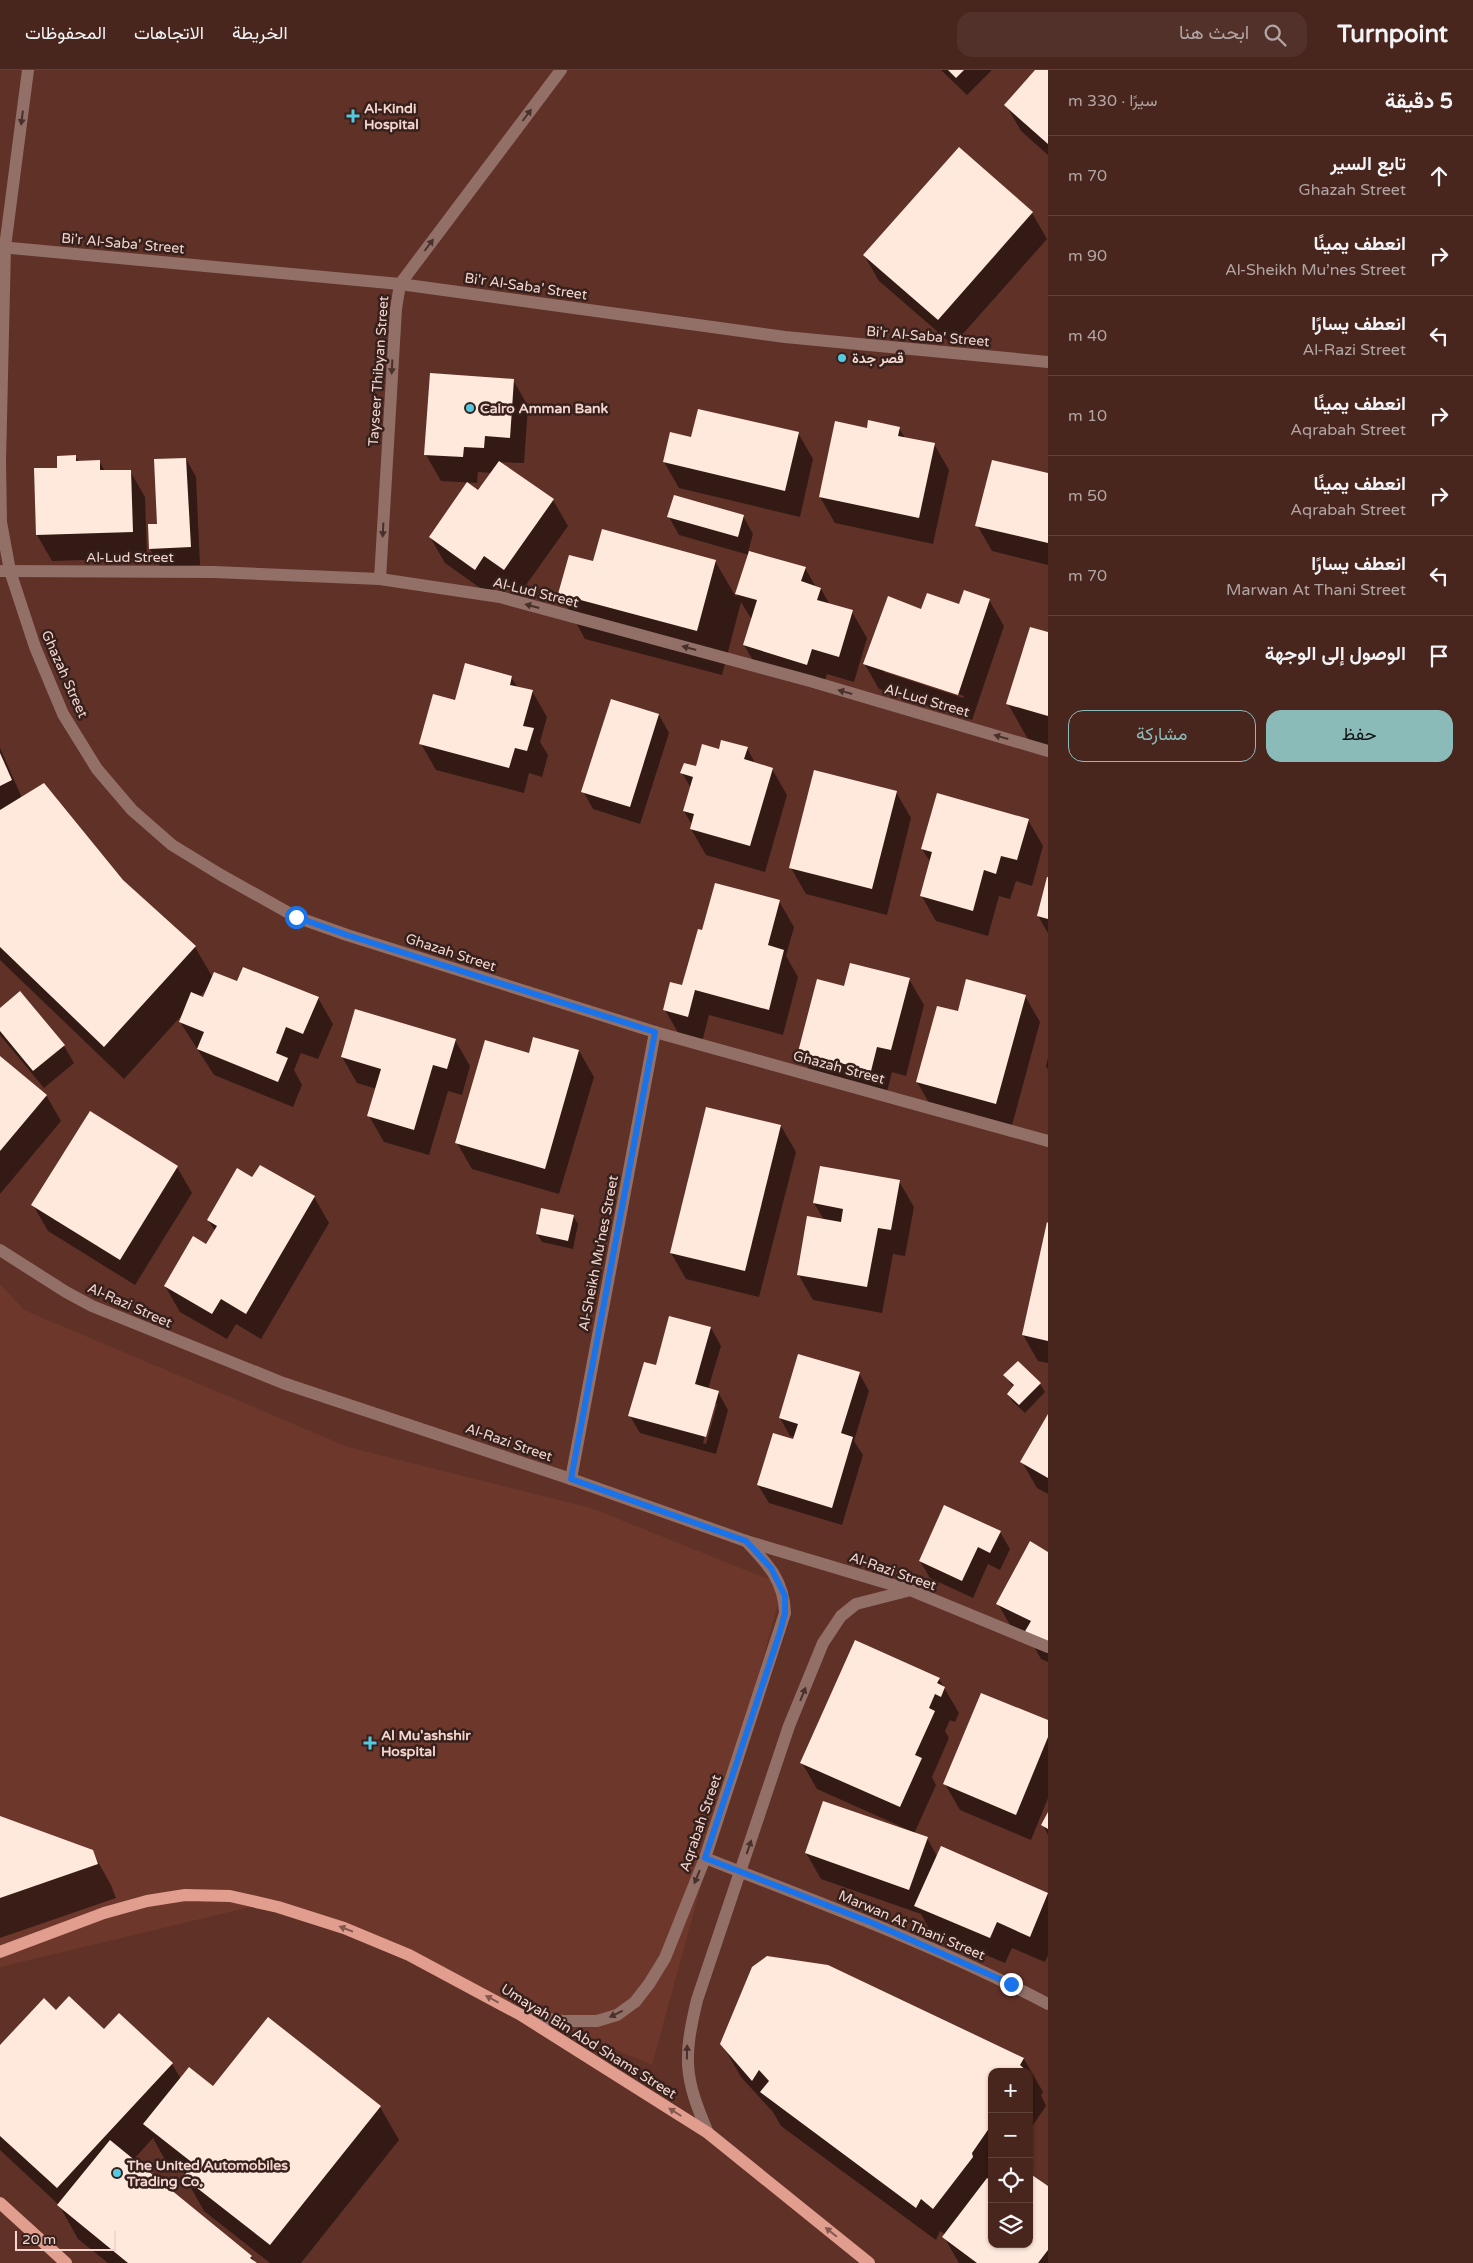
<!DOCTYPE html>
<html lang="ar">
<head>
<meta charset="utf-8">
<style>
  body { margin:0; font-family:"Varela Round",Vazirmatn,sans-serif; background:#52312a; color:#f1f3f6; direction:rtl }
  .controls { position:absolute; right:15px; bottom:15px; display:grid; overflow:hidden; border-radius:10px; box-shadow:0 1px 4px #0004 }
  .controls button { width:45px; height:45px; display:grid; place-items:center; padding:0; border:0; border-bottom:1px solid #60423b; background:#48251d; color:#f1f3f6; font:25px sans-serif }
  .scale { position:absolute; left:15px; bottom:12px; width:101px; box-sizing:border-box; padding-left:5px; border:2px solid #f4d6cf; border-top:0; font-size:14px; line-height:18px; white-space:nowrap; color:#f4d6cf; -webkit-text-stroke:4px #36201c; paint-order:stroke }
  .stop { position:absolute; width:15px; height:15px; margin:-11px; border:4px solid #1a73e8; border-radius:50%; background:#fff }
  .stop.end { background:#1a73e8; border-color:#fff; box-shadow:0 1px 5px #0008 }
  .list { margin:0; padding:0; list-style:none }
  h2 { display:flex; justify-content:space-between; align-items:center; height:65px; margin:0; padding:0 20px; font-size:21px }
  h2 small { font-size:16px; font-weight:400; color:#b1a5a4 }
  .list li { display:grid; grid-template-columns:32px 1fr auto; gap:15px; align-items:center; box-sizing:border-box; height:80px; padding:0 20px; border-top:1px solid #60423b }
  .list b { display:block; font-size:19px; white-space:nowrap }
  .list p { margin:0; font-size:16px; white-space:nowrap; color:#b1a5a4 }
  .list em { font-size:16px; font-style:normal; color:#b1a5a4 }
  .actions { display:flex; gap:10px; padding:15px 20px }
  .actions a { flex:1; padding:11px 0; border:1px solid #8bbbb9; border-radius:15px; text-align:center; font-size:18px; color:#8bbbb9 }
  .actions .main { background:#8bbbb9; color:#111 }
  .icon { flex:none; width:28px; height:28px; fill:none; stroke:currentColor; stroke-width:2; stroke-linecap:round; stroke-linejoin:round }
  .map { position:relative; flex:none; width:1048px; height:2193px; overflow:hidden; direction:ltr }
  header { display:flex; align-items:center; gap:30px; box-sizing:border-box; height:70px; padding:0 25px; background:#48251d; border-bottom:1px solid #60423b }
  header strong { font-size:24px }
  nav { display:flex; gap:28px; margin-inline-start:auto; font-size:18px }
  .search { width:350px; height:45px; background:#52312a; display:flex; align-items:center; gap:12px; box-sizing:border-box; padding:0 18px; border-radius:15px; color:#b1a5a4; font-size:19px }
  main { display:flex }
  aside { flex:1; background:#48251d }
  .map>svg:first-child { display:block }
  .built { fill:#6e372c }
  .shadow { fill:#0007; fill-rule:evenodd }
  .building { fill:#fee9dc }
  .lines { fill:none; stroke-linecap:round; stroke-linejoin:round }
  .minor { stroke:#927068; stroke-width:12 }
  .major { stroke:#e19d8e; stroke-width:12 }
  .oneway { fill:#48302b }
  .oneway2 { fill:#83584f }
  .route { stroke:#1a73e8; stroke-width:6 }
  .poi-dot { fill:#56c9e0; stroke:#36201c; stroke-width:2 }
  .labels { text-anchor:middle; stroke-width:5; stroke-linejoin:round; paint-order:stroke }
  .poi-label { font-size:14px; font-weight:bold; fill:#f4d6cf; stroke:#36201c; text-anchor:start }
  .street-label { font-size:14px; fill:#f4d6cf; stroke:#36201c }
</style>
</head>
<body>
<header>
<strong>Turnpoint</strong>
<div class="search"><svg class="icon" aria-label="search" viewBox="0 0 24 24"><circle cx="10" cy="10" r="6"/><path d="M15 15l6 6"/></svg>ابحث هنا</div>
<nav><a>الخريطة</a><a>الاتجاهات</a><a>المحفوظات</a></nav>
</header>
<main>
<aside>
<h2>5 دقيقة<small>سيرًا · 330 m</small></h2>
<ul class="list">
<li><svg class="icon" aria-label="ahead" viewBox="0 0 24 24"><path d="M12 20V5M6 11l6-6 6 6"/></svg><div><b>تابع السير</b><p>Ghazah Street</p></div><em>70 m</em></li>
<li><svg class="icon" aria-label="right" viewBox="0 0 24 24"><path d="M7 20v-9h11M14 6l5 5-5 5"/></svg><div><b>انعطف يمينًا</b><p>Al-Sheikh Mu’nes Street</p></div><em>90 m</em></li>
<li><svg class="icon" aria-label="left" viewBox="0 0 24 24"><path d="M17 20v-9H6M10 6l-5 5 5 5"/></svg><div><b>انعطف يسارًا</b><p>Al-Razi Street</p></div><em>40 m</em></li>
<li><svg class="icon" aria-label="right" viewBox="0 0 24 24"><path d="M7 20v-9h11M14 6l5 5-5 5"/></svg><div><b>انعطف يمينًا</b><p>Aqrabah Street</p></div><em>10 m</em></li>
<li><svg class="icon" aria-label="right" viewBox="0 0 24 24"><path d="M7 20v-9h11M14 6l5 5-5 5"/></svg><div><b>انعطف يمينًا</b><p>Aqrabah Street</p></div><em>50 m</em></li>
<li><svg class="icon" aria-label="left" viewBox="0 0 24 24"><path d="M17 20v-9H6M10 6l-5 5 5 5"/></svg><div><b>انعطف يسارًا</b><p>Marwan At Thani Street</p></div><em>70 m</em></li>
<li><svg class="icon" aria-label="arrive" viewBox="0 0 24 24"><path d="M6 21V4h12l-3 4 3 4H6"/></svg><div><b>الوصول إلى الوجهة</b></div></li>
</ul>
<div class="actions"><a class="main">حفظ</a><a>مشاركة</a></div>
</aside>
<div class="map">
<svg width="1048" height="2193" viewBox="0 0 1048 2193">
  <rect width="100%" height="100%" fill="#603127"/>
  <!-- built -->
  <polygon class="built" points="0,1214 24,1240 348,1377 591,1438 783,1515 652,1995 272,1832 0,1897"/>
  <!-- shadow -->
  <g class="shadow">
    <polygon points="941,0 992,0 967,25"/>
    <polygon points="1037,0 1048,0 1048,85 1021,61 1006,35"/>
    <polygon points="959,78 1032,143 1047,169 953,275 879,211 864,185"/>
    <polygon points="513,310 528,336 524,393 498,392 553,430 568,456 519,525 499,511 490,525 445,493 430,467 479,422 492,403 478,402 477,413 441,411 426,385"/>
    <polygon points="899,358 905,368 934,374 949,400 933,474 835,453 820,427 868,359"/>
    <polygon points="798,363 813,389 800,447 679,418 664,392"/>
    <polygon points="75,386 79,392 99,391 105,401 130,401 145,427 147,488 52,491 37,465 58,399"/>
    <polygon points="186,389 196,407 200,495 160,496 150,479"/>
    <polygon points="992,391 1048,404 1048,495 992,481 977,455"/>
    <polygon points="743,446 753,464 748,482 805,498 816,517 821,519 830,535 852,542 867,568 854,612 827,604 822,620 759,601 744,575 752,550 741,532 722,605 585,569 560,524 594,492 715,491 736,527 749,485 679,465 669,447"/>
    <path d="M989,530L1004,556L972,650L879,619L864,593L959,536ZM884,599L964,626L963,628L884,602Z"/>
    <polygon points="1030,558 1048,563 1048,682 1033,678 1008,634"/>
    <polygon points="511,607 518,618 532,621 547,647 540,672 548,685 542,707 529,703 524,723 436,700 421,674 456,631"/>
    <polygon points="612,631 659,645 669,663 640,754 593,739 583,721"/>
    <path d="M0,678L22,728L122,811L195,877L213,908L318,928L333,954L318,989L301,983L294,1000L302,1015L293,1037L214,1005L180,952L183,944L124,1009L0,890ZM209,917L204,929L199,927Z"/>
    <polygon points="747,678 755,693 772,699 787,725 765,802 706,785 691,759 692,755 684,741 691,718 682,703 696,698 720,680"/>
    <polygon points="896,722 911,748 887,845 806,824 791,798"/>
    <polygon points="1028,750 1043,776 1032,816 1016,811 1010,829 999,826 988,866 936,851 921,825 931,793 922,779"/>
    <polygon points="1048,810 1048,863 1038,846"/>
    <polygon points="779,831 794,857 786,886 798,907 783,965 709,945 702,972 680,966 665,940 683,916 703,862"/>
    <polygon points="909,909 924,935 906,1006 892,1002 886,1026 814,1008 799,982 845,918"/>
    <polygon points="1025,926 1040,952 1011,1059 932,1038 917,1012 959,943"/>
    <polygon points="0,939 64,976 74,993 44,1018 0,965"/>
    <polygon points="455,970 470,996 462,1025 448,1021 429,1085 384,1072 369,1046 377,1019 357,1013 342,987"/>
    <polygon points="579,981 594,1007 559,1124 472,1099 457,1073 530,984"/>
    <polygon points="0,987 46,1025 61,1051 0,1124"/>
    <polygon points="1048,988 1048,1000 1046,996"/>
    <polygon points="781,1056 796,1082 759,1227 686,1209 671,1183"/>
    <polygon points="177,1097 192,1123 135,1215 48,1161 33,1135"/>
    <polygon points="253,1109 314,1127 329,1153 261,1269 236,1254 227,1269 180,1242 165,1216 207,1176 215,1161 208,1150"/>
    <polygon points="899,1111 914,1137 905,1186 893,1184 882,1243 813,1230 798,1204 824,1150 814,1133"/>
    <polygon points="573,1146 578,1154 573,1179 542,1172 537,1164"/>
    <polygon points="1048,1155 1048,1293 1038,1291 1023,1265"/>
    <path d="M711,1258L721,1276L708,1319L718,1322L728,1340L716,1384L640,1363L630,1346L656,1297ZM714,1334H717L706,1374L703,1373Z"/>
    <polygon points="859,1303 869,1321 854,1371 863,1385 842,1455 769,1433 758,1415 795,1367 790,1366 780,1348"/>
    <polygon points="1005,1305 1040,1314 1045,1322 1025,1343 1013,1332 1008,1324 1014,1318"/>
    <polygon points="1048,1347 1048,1424 1037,1418 1022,1392"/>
    <polygon points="1000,1462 1010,1479 1000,1500 988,1494 973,1528 930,1508 920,1491"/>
    <polygon points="1030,1473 1048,1483 1048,1592 1041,1589 1029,1568 1013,1560 998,1534"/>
    <polygon points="939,1609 959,1643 955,1652 950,1650 945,1661 949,1668 932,1707 936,1715 914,1764 927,1768 937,1786 941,1777 1048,1824 1048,1885 1045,1892 1012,1878 1005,1893 931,1862 921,1844 821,1809 806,1783 910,1763 911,1761 817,1719 802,1693"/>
    <polygon points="982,1624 1048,1651 1048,1728 1031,1770 960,1740 945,1714"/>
    <polygon points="1048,1745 1048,1765 1043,1755"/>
    <polygon points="0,1747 92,1781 111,1815 116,1828 0,1868"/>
    <polygon points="56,1941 104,1960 119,1945 172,1994 181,2009 214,2017 380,2037 399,2070 301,2193 270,2193 204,2141 185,2107 187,2105 164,2088 153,2068 133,2090 251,2186 255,2193 108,2193 78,2169 59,2135 0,2080 0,1977"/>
    <polygon points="722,1974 1024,1989 1043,2022 1041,2025 1046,2036 1029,2061 1029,2002 992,2002 992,2174 1029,2174 1029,2104 1048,2118 1048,2193 959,2193 944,2167 946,2165 940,2161 936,2170 781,2056 773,2042 741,2007"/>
  </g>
  <!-- building -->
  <g class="building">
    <polygon points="948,0 964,0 956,8"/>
    <polygon points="1035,0 1048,0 1048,74 1004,35"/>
    <polygon points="959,77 1033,142 938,250 863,185"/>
    <polygon points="430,303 514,309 510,368 485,366 484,378 464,377 463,387 424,385"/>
    <polygon points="698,339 799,362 785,421 663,392 670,362 691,367"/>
    <polygon points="868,350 900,357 898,366 935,373 919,448 819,427 835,351 867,358"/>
    <polygon points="76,385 76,391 100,390 100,400 131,400 133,462 36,465 34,398 57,398 57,386"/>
    <polygon points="186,388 191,477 149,479 148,454 157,454 154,389"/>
    <polygon points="992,390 1048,403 1048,473 975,456"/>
    <polygon points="499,391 554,429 504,500 484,486 475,500 429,467 467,412 478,420"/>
    <polygon points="674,425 744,445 738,467 667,447"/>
    <polygon points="602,459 716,490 697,561 558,524 569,485 593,491"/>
    <polygon points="749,481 806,497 801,511 821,518 817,530 853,540 839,587 812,579 807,595 743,575 757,530 735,524"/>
    <polygon points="964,520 990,529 958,625 863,594 888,526 921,539 927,523 959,534"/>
    <polygon points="1030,557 1048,562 1048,646 1006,634"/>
    <polygon points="465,593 512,606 510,615 533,620 523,656 534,658 527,681 515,678 509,698 419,674 433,624 455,630"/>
    <polygon points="611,629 659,644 630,737 581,722"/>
    <polygon points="721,670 748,677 744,689 773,698 750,776 690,759 694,744 683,741 693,707 680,703 684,693 696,696 702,674 719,679"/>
    <polygon points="0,683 12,710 0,716"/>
    <polygon points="814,700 897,721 872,819 789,798"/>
    <polygon points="44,713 123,810 196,876 104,977 0,877 0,740"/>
    <polygon points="937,723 1029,749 1017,790 1001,786 996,804 984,800 973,841 920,826 932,782 921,779"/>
    <polygon points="1047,807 1048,807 1048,849 1037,846"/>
    <polygon points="715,813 780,830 768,875 784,880 769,940 695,920 688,947 663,940 670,912 682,915 698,859 702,860"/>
    <polygon points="850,893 910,908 891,980 877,977 871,1001 798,982 817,909 844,916"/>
    <polygon points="243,897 319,927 303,964 286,957 276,983 288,988 278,1012 197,979 204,962 179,952 191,922 203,927 214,902 237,911"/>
    <polygon points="966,909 1026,925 996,1034 916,1012 937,936 958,941"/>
    <polygon points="20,921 65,975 33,1001 0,961 0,938"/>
    <polygon points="355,939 456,969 447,999 433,995 414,1060 367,1046 381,999 341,987"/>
    <polygon points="533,967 579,980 545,1099 455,1073 485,970 529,983"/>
    <polygon points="0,986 47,1025 0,1081"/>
    <polygon points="706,1037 781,1055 745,1201 670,1183"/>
    <polygon points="90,1041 178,1096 120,1190 31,1135"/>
    <polygon points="260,1095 315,1126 246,1244 221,1229 212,1244 164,1216 193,1166 206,1174 217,1156 207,1150 237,1098 252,1107"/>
    <polygon points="820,1096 900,1110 891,1160 878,1158 867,1217 797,1205 807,1146 841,1152 843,1139 813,1133"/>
    <polygon points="541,1138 574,1145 568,1171 536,1164"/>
    <polygon points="1047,1152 1048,1153 1048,1271 1022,1265"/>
    <polygon points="669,1246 711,1257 695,1314 719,1321 706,1367 628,1346 644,1292 656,1295"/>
    <polygon points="798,1284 860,1302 841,1363 853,1367 832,1438 757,1415 773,1363 793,1369 798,1354 779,1348"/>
    <polygon points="1018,1291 1041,1313 1019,1335 1007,1324 1014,1315 1003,1305"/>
    <polygon points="1048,1344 1048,1408 1020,1392"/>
    <polygon points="944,1435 1001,1461 990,1483 978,1477 962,1511 919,1491"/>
    <polygon points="1030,1471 1048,1482 1048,1574 1024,1563 1031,1551 996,1534"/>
    <polygon points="855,1570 940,1608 937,1613 945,1617 941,1627 935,1624 929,1638 935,1641 915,1685 922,1688 900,1737 800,1693"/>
    <polygon points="981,1623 1048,1650 1048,1667 1016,1745 943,1714"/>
    <polygon points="823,1731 928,1767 909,1820 805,1783"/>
    <polygon points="1048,1742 1048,1759 1041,1755"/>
    <polygon points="0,1746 93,1780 98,1794 0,1828"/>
    <polygon points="941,1776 1048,1823 1030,1867 997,1852 990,1868 914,1836"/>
    <polygon points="767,1886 828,1895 1024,1988 1020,1995 1028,2002 992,2002 992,2054 972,2083 973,2087 933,2139 921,2129 916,2138 760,2022 769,2011 759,2000 752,2011 720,1974 752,1897"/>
    <polygon points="69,1926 104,1959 119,1943 173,1993 57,2118 0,2066 0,1975 44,1928 56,1940"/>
    <polygon points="268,1947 381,2036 270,2175 183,2107 194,2094 143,2054 189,1997 213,2016"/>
    <polygon points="110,2070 252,2186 250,2188 257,2193 128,2193 57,2135"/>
    <polygon points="1029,2103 1048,2116 1048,2180 1038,2193 977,2193 942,2167 987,2108 992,2111 992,2174 1029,2174"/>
  </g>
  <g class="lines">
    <!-- minor -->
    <g class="minor">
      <polyline points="28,0 5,177 0,392 1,452 10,501 35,577 63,644 97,699 132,740 172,775 221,805 296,847 347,865 655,962 1048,1071"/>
      <polyline points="0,177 400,214 785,267 1048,292"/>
      <polyline points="0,501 214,502 380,509 500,527 810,611 1048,681"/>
      <polyline points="380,509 396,239 400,214 561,0"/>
      <polyline points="0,1180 66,1222 92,1236 283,1313 571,1409 746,1471 910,1520 1048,1577"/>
      <polyline points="571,1409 655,962"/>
      <path d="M705,1788C820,1833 938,1876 1048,1934"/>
      <path d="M521,1945L563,1951H597L617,1945L635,1932L649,1914L665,1888L705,1788L785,1543C784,1510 767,1493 746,1471"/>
      <path d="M708,2063C684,2007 683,1989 697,1930L789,1656L823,1573L841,1546L856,1534L907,1521"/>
    </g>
    <!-- major -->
    <g class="major">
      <polyline points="0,1882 104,1843 147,1831 185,1825 230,1826 278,1837 344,1858 409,1885 521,1945 708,2063 869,2193"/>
      <polyline points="0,2133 66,2193"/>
    </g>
  </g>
  <!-- one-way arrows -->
  <defs><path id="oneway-solid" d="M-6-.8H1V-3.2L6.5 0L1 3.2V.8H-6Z" transform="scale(1.25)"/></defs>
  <g class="oneway">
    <use href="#oneway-solid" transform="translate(527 45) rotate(-53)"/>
    <use href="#oneway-solid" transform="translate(22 48) rotate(97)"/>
    <use href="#oneway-solid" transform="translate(429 175) rotate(-53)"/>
    <use href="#oneway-solid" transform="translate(392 297) rotate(93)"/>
    <use href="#oneway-solid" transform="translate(383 460) rotate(93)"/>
    <use href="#oneway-solid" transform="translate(532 536) rotate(-165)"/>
    <use href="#oneway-solid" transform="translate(689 578) rotate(-165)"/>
    <use href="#oneway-solid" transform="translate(845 622) rotate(-164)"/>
    <use href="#oneway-solid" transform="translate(1001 667) rotate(-164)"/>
    <use href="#oneway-solid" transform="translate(803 1624) rotate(-68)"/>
    <use href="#oneway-solid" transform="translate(749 1777) rotate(-71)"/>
    <use href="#oneway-solid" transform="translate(697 1807) rotate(112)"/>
    <use href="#oneway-solid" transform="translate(616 1944) rotate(154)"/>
    <use href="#oneway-solid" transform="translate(687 1982) rotate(-89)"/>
  </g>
  <g class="oneway2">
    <use href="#oneway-solid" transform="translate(346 1859) rotate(-159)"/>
    <use href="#oneway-solid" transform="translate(492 1929) rotate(-152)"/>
    <use href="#oneway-solid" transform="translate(675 2042) rotate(-148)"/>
    <use href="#oneway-solid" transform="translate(831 2162) rotate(-141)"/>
  </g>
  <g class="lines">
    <!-- route -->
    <polyline class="route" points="296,847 347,865 655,962 571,1409 746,1471 771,1498 785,1526 785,1543 780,1562 705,1788 870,1852 1011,1914"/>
  </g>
  <!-- markers -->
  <g class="poi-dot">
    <path d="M350.5 38.5h5v5h5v5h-5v5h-5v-5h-5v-5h5z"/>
    <circle cx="842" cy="288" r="5"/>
    <circle cx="470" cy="338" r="5"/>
    <path d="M367.5 1665.5h5v5h5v5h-5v5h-5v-5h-5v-5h5z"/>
    <circle cx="117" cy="2103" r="5"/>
  </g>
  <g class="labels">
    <!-- poi labels -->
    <g class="poi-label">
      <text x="364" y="43">Al-Kindi<tspan x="364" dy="16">Hospital</tspan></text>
      <text x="852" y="293">قصر جدة</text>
      <text x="480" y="343">Cairo Amman Bank</text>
      <text x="381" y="1670">Al Mu'ashshir<tspan x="381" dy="16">Hospital</tspan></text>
      <text x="127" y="2100">The United Automobiles<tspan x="127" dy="16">Trading Co.</tspan></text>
    </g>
    <!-- street labels -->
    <g class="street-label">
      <text transform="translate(123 173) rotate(5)" y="5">Bi'r Al-Saba' Street</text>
      <text transform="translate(526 216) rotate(8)" y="5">Bi'r Al-Saba' Street</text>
      <text transform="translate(928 266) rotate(5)" y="5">Bi'r Al-Saba' Street</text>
      <text transform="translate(378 301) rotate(-86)" y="5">Tayseer Thibyan Street</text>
      <text x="130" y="492">Al-Lud Street</text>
      <text transform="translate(536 522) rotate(14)" y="5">Al-Lud Street</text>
      <text transform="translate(65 604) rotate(66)" y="5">Ghazah Street</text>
      <text transform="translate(927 630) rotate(16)" y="5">Al-Lud Street</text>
      <text transform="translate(451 882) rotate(18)" y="5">Ghazah Street</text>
      <text transform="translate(839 997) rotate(15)" y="5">Ghazah Street</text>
      <text transform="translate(598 1183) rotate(-79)" y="5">Al-Sheikh Mu’nes Street</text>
      <text transform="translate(130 1235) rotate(24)" y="5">Al-Razi Street</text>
      <text transform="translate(509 1372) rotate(19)" y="5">Al-Razi Street</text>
      <text transform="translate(893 1501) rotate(19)" y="5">Al-Razi Street</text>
      <text transform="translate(700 1753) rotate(-71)" y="5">Aqrabah Street</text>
      <text transform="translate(912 1855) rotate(23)" y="5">Marwan At Thani Street</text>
      <text transform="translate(589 1971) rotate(32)" y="5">Umayah Bin Abd Shams Street</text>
    </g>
  </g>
</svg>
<div class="controls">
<button>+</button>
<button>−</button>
<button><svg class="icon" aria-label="locate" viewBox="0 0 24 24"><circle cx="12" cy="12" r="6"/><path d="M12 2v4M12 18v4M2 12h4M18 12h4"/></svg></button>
<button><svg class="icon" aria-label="layers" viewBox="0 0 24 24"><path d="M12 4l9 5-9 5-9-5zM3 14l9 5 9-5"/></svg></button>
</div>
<div class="scale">20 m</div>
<div class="stop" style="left:296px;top:847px"></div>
<div class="stop end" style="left:1011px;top:1914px"></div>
</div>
</main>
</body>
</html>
